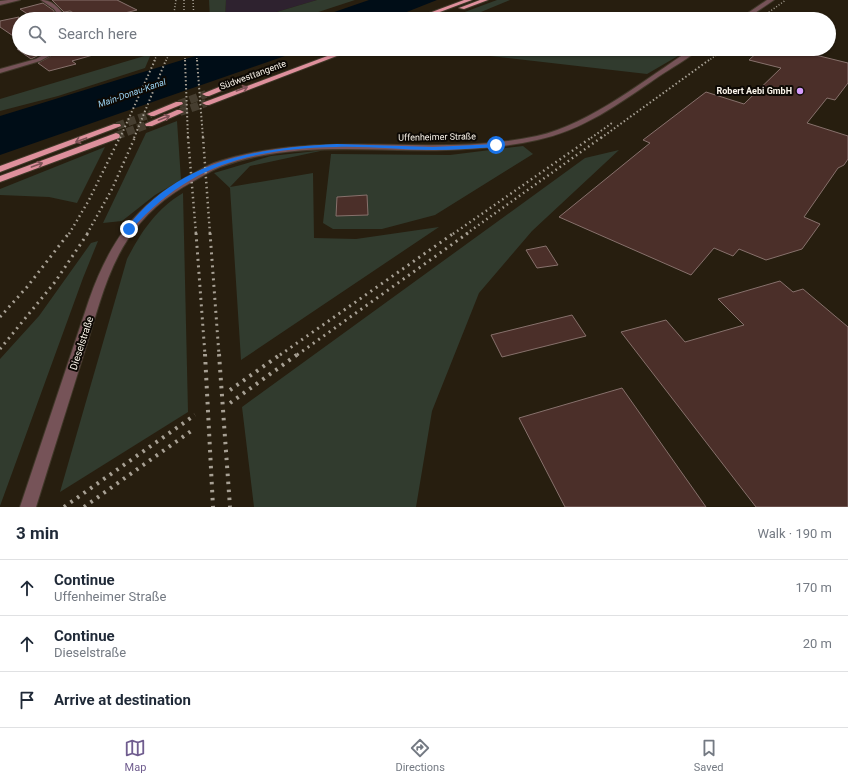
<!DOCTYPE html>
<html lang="en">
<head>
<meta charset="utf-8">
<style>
  body { margin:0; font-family:Roboto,sans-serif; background:#f6f6f7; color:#1f2937 }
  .stop { position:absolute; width:12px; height:12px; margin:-9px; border:3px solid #1a73e8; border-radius:50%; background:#fff }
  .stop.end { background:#1a73e8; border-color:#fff; box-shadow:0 1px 4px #0008 }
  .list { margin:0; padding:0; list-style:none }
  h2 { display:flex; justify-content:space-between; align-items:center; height:52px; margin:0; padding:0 16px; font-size:17px }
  h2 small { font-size:13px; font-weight:400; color:#747a83 }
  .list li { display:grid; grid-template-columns:26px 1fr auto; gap:12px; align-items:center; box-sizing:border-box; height:56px; padding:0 16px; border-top:1px solid #e0e1e3 }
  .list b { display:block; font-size:15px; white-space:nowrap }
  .list p { margin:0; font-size:13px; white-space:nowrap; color:#747a83 }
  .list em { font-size:13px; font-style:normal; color:#747a83 }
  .icon { flex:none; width:22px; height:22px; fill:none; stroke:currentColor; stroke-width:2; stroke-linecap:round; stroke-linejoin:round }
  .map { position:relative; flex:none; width:848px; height:507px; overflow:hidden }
  .search { position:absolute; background:#fff; box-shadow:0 1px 3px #0004; left:12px; right:12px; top:12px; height:44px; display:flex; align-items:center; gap:10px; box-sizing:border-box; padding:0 14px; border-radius:22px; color:#747a83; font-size:15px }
  .sheet { height:220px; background:#fff }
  nav { display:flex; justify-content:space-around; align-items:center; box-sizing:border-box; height:56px; border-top:1px solid #e0e1e3; background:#fff; font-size:11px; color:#747a83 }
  nav a { display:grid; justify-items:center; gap:2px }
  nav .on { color:#705d8f }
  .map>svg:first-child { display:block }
  .commercial { fill:#2e222f }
  .green { fill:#313b2e }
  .water { fill:#000d17 }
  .building { fill:#4b2f29; stroke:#87716c }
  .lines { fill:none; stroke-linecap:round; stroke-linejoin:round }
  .trunk-tunnel { stroke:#463e30; stroke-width:8; stroke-dasharray:8 3.5; stroke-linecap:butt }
  .minor-casing { stroke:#403829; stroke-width:2 }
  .trunk-casing { stroke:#403829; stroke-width:2 }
  .minor { fill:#765358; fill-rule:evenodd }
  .trunk { fill:#de909c; fill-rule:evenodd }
  .rail-far4 { stroke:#a7a094; stroke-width:1.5; stroke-dasharray:1 2; stroke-linecap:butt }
  .rail-far3 { stroke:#a7a094; stroke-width:2; stroke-dasharray:1.5 2.5; stroke-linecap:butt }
  .rail-far2 { stroke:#a7a094; stroke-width:2.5; stroke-dasharray:1.5 3.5; stroke-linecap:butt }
  .rail-far1 { stroke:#a7a094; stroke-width:3; stroke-dasharray:2 4.5; stroke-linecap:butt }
  .rail { stroke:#a7a094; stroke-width:4; stroke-dasharray:2.5 5.5; stroke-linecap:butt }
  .oneway { stroke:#805358 }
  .route { fill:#1a73e8 }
  .poi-dot { fill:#d49cfb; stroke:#0d0904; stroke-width:1.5 }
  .labels { text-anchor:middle; stroke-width:4; stroke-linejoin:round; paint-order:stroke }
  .far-street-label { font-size:9px; fill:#f9f3e9; stroke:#0d0904 }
  .far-poi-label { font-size:9px; font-weight:bold; fill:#f9f3e9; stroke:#0d0904; text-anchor:end }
  .far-water-label { font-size:9px; font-style:italic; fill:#9cd5f5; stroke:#0d0904 }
  .street-label { font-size:10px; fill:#f9f3e9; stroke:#0d0904 }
</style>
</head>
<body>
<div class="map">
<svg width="848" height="507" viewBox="0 0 848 507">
  <rect width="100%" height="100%" fill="#271e0f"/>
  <!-- commercial -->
  <polygon class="commercial" points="226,0 317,0 253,19 225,19"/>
  <!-- green -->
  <g class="green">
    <polygon points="209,0 226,0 225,19 210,19"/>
    <polygon points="317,0 355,0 297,19 253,19"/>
    <polygon points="497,0 510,0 464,19 446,19"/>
    <polygon points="442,49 690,49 647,74 447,51"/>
    <polygon points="151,54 145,68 58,96 0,111 0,99"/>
    <polygon points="177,121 181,180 155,195 122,221 103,223 146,133"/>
    <polygon points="523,146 533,154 435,215 382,229 333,229 323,223 331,154 450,155"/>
    <polygon points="105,147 77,203 49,197 0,195 0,189"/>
    <polygon points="325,150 250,166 230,187 313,173 314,238 356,239 439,227 241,360 230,188 214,173 271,156"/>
    <polygon points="619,150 532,231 479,293 432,411 416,507 254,507 242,407 585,158"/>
    <path d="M183,193L188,412L60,492L127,259C141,232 156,209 183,193Z"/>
    <polygon points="98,241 83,278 0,506 0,359 39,316 91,243"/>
  </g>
  <!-- water -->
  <g class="water">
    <polygon points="369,0 437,0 389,19 314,19"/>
    <polygon points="218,49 305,49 0,155 0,116"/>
  </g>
  <!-- building -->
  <g class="building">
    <polygon points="52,0 117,0 137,10 100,19 85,19 70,11 64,12"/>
    <polygon points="43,3 53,10 56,14 35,19 20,9"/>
    <polygon points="19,17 19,40 0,27 0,21"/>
    <polygon points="17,49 51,49 31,59"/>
    <polygon points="63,49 100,49 100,53 72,61 76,64 49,71 38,63"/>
    <polygon points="761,49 791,49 848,63 848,83 835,100 827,98 807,123 848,136 848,159 844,165 838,168 804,217 820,224 802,249 766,260 739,249 733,256 714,248 691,275 559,217 650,143 643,140 706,92 744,104 781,68 749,60"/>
    <polygon points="367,195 368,215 336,216 337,197"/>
    <polygon points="546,246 558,265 537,268 526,250"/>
    <polygon points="780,281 793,292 803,289 848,327 848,507 756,507 621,332 666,320 685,342 744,325 718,299"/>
    <polygon points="572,315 586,336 502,357 491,335"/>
    <polygon points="622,388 706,507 565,507 519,418"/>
  </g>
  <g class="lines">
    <!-- trunk-tunnel -->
    <g class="trunk-tunnel">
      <polyline points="179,104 206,94"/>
      <polyline points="180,112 206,103"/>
      <polyline points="117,126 151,114"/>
      <polyline points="116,136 149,124"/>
    </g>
    <!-- minor casing -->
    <g class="minor-casing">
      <g id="minor">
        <polygon points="8,0 20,0 0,5 0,1"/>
        <path d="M41,0C54,0 60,10 67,19H61L54,9Z"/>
        <polygon points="767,0 774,0 746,19 739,19"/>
        <polygon points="54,49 62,49 40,61 0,73 0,69 36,59"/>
        <path d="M692,49H699C687,60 671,68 658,77C620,103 582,131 537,140C507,147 477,149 446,150C371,152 292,140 220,167C210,171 201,177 192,182C166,196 144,215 128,239C106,272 97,313 85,350C69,402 52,455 36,507H20L89,300C109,243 135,205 189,176C197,172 206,166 214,163C319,127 430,159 537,136C591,124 645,79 692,49Z"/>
      </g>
    </g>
    <!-- trunk casing -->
    <g class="trunk-casing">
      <g id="trunk">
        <polygon points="464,0 472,0 421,19 413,19"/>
        <polygon points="480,0 488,0 464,9 459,8"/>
        <polygon points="346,49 355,49 209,105 206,105 202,103"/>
        <polygon points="229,83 235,83 236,85 209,96 206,96 202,94"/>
        <polygon points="176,102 182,102 183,104 154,116 151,116 147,114"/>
        <polygon points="177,110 180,110 184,112 152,126 146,126 145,124"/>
        <polygon points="114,124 120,124 121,126 0,172 0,166"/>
        <polygon points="116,133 119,134 120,136 119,138 0,182 0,176"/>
      </g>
    </g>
    <!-- minor -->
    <use href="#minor" class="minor"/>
    <!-- trunk -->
    <use href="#trunk" class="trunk"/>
    <!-- rail-far4 -->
    <g class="rail-far4">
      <polyline points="184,0 184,19"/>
      <polyline points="193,0 194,19"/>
      <polyline points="173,19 176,0"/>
      <polyline points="759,19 786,0"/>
      <polyline points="185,49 185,61"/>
      <polyline points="196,49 197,61"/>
      <polyline points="154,61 160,49"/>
      <polyline points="166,61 171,49"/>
      <polyline points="708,61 725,49"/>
    </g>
    <!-- rail-far3 -->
    <g class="rail-far3">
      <polyline points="185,60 188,138"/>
      <polyline points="197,60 203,138"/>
      <polyline points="120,138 155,60"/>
      <polyline points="134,138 166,60"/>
      <polyline points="591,138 612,123"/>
      <polyline points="601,138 709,60"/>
    </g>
    <!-- rail-far2 -->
    <g class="rail-far2">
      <polyline points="188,137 196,234"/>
      <polyline points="203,137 210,234"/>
      <polyline points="69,234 89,200 120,137"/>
      <polyline points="87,234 112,189 135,137"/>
      <polyline points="453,234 592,137"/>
      <polyline points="466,234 602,137"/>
    </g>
    <!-- rail-far1 -->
    <g class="rail-far1">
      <polyline points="196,233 205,355"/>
      <polyline points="210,233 219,355"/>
      <polyline points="0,317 27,287 69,233"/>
      <polyline points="0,349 55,282 88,233"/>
      <polyline points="280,355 454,233"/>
      <polyline points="297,355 468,233"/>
    </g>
    <!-- rail -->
    <g class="rail">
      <polyline points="205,354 213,507"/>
      <polyline points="219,354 230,507"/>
      <polyline points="230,390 281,354"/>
      <polyline points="230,403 298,354"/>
      <polyline points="64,507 195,415"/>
      <polyline points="84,507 194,429"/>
    </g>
  </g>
  <!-- one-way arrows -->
  <defs><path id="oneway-shaft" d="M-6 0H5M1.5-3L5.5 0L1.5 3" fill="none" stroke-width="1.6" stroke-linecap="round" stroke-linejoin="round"/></defs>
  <g class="oneway">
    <use href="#oneway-shaft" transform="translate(242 89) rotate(-20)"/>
    <use href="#oneway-shaft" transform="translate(164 118) rotate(-21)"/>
    <use href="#oneway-shaft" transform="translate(81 140) rotate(160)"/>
    <use href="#oneway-shaft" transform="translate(37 165) rotate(-20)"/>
  </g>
  <!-- route -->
  <path class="route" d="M337,144L433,147L496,144L499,145L496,147C475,148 454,150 433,150C401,150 368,146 336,147C251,149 189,164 131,230L126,229C178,160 256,148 337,144Z"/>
  <!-- markers -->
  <circle class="poi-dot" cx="800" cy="91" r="4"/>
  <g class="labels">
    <!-- far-street labels -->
    <g class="far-street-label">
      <text transform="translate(253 75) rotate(-20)" y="3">Südwesttangente</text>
      <text transform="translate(437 137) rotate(-1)" y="3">Uffenheimer Straße</text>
    </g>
    <!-- far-poi labels -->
    <g class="far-poi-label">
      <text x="792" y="94">Robert Aebi GmbH</text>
    </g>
    <!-- far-water labels -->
    <g class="far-water-label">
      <text transform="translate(132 93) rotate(-19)" y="3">Main-Donau-Kanal</text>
    </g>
    <!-- street labels -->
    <g class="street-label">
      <text transform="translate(81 343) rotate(-72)" y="4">Dieselstraße</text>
    </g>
  </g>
</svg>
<div class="stop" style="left:496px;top:145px"></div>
<div class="stop end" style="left:129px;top:229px"></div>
<div class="search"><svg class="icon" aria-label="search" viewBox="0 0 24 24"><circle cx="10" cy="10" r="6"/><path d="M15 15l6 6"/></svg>Search here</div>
</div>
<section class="sheet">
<h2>3 min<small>Walk · 190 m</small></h2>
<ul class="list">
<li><svg class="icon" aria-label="ahead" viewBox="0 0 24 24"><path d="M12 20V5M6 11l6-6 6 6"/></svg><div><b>Continue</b><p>Uffenheimer Straße</p></div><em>170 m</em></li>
<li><svg class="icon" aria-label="ahead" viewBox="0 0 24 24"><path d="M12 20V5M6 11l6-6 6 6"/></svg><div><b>Continue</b><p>Dieselstraße</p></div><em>20 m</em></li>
<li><svg class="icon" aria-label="arrive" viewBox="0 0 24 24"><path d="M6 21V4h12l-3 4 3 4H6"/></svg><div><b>Arrive at destination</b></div></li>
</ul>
</section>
<nav>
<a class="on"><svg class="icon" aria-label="map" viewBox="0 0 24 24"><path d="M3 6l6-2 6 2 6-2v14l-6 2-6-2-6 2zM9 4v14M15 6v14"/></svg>Map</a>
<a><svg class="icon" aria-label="directions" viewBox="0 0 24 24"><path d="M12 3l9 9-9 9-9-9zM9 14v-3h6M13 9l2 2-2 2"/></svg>Directions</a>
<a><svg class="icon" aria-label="saved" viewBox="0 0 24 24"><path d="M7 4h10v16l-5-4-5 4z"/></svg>Saved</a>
</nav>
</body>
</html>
